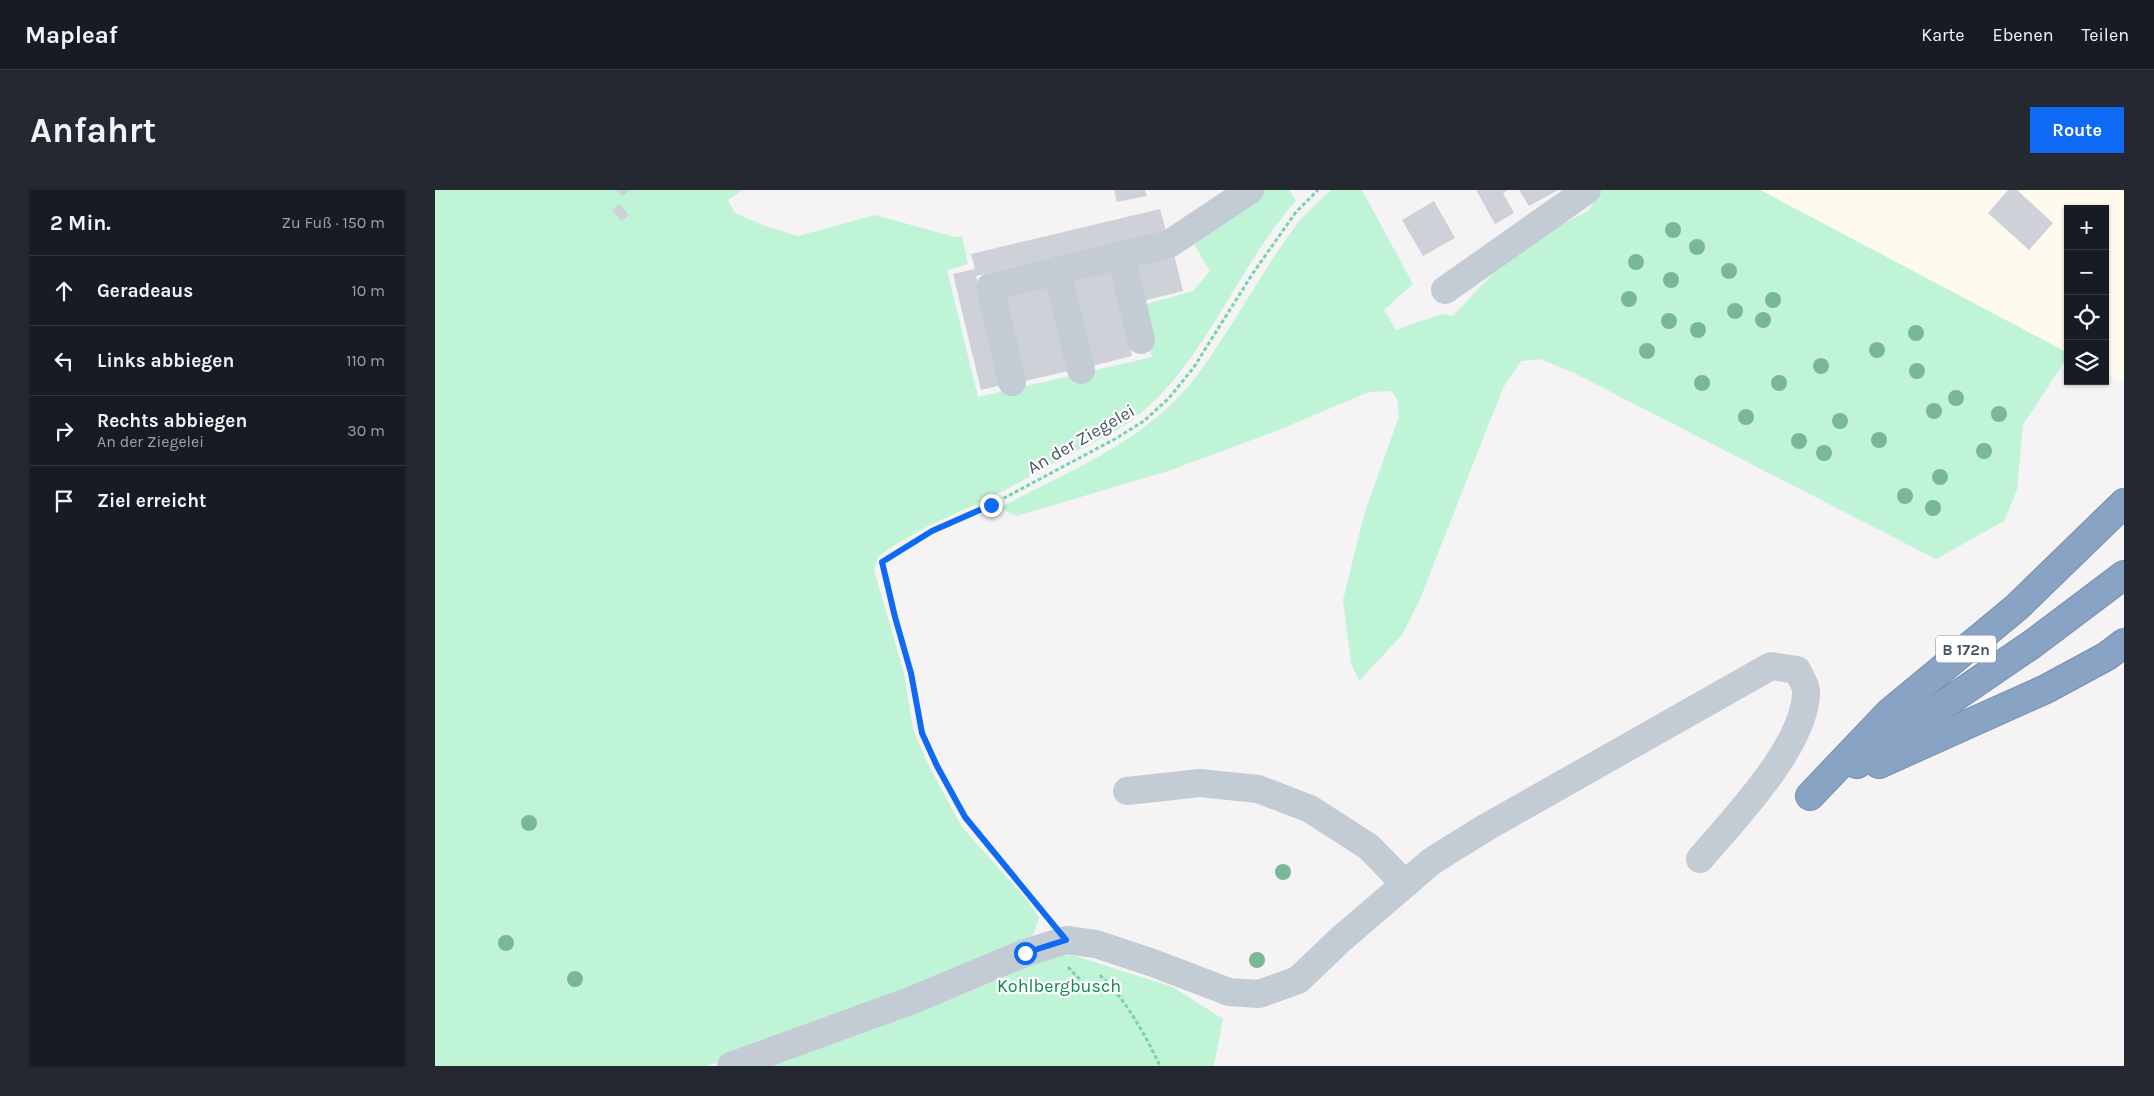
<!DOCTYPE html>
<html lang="de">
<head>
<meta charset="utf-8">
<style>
  body { margin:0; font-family:Karla,sans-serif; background:#242831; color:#f1f3f6 }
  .controls { position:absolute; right:15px; top:15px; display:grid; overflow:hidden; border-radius:0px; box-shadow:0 1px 4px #0004 }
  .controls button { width:45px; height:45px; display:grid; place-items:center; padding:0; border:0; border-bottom:1px solid #363941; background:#171b24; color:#f1f3f6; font:25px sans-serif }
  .stop { position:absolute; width:15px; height:15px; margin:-11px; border:4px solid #0e6af4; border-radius:50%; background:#fff }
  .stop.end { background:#0e6af4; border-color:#fff; box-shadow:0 1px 5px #0008 }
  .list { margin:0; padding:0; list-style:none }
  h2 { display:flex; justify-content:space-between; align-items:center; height:65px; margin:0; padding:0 20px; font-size:21px }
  h2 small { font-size:16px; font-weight:400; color:#9ea1a6 }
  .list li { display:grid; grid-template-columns:32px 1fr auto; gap:15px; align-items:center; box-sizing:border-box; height:70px; padding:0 20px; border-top:1px solid #363941 }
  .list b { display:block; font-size:19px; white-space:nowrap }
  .list p { margin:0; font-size:16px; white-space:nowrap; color:#9ea1a6 }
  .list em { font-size:16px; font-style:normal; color:#9ea1a6 }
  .icon { flex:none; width:28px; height:28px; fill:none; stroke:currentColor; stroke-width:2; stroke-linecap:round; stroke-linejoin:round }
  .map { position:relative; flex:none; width:1689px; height:876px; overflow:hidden; border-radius:0px }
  header { display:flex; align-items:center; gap:30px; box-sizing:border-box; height:70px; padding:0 25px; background:#171b24; border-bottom:1px solid #363941 }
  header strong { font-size:24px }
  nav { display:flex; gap:28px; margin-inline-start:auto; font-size:18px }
  .intro { display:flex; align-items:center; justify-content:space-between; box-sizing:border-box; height:120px; padding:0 30px }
  h1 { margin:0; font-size:35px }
  .button { padding:12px 22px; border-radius:0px; background:#0e6af4; color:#fff; font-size:18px; font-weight:700 }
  main { display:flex; gap:30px; padding:0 30px }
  aside { flex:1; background:#171b24; border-radius:0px; box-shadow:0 1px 4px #0004 }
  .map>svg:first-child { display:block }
  .commercial { fill:#fefaee }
  .green { fill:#c0f4d6 }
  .building { fill:#ced1d8 }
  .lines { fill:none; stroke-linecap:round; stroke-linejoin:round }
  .highway-casing { stroke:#738eb0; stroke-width:30 }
  .path { stroke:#75d5a9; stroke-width:3; stroke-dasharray:4 2.5; stroke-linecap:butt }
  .minor { stroke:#c3ccd5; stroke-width:28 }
  .highway { stroke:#88a3c4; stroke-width:28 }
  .tree { fill:#78b799 }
  .route { stroke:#0e6af4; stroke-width:6 }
  .labels { text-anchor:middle; stroke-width:4.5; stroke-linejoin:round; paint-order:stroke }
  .shield { fill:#fff; stroke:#7f8891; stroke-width:1 }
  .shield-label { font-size:16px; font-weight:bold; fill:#485562 }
  .street-label { font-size:18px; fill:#485562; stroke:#fff }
  .park-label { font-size:18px; fill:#118650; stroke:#fff }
</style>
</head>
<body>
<header>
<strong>Mapleaf</strong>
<nav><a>Karte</a><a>Ebenen</a><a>Teilen</a></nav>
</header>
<div class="intro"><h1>Anfahrt</h1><a class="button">Route</a></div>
<main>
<aside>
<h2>2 Min.<small>Zu Fuß · 150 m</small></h2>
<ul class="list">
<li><svg class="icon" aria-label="ahead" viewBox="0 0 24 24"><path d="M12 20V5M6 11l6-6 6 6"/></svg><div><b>Geradeaus</b></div><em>10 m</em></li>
<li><svg class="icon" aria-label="left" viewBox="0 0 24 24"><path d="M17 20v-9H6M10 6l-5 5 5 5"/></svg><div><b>Links abbiegen</b></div><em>110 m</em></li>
<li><svg class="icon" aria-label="right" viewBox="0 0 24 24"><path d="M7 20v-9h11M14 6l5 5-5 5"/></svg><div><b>Rechts abbiegen</b><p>An der Ziegelei</p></div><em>30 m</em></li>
<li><svg class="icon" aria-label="arrive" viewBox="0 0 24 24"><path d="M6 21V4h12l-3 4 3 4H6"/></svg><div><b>Ziel erreicht</b></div></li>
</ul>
</aside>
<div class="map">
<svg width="1689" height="876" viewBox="0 0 1689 876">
  <rect width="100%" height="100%" fill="#f5f3f3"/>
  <!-- commercial -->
  <polygon class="commercial" points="1325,0 1689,0 1689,193 1670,183 1670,19 1633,19 1633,163"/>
  <!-- green -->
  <g class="green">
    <path d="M0,0H307L293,10L300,23L330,36L363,46L440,25L520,47L527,46L533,74L512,80L543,207L717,167L704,116L758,101L775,81L756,49L827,0H854L861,11C803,75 770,173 702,226C680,243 654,255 630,267C604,281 579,296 553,309C515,326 476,341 443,367L439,380L469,483L478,539L494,576L527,637L591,709L604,728L598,745L584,759L272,876H0Z"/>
    <path d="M896,0H927L978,94L949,120L961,140L1006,124L1018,126L1082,58L1153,21L1167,0H1325L1633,163V166L1588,235L1582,300L1569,331L1501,369L1139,183L1105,169L1086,171L1068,198L985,409L967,445L924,491L916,473L908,410L929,325L964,226L962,209L956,201L934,202L841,241L733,281L582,326L564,318C634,281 715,250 763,184C800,134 828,78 866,29C875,19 886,9 896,0Z"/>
    <polygon points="621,764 640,766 738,797 788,829 779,876 333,876 430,842 548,796"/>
  </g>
  <!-- building -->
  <g class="building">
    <polygon points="181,0 195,0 187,6"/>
    <polygon points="679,0 710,0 712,6 682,12"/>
    <polygon points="1041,0 1073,0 1068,3 1079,23 1060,34"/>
    <polygon points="1084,0 1123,0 1094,16"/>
    <polygon points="1573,0 1582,0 1618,33 1594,60 1553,23"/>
    <polygon points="999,11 1020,48 988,66 967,30"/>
    <polygon points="185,14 194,25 187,31 177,20"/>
    <polygon points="725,19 731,41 541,86 567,195 546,200 518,84 540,79 536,64"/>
    <polygon points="739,64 748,101 708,111 699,74"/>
    <polygon points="677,80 697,166 657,176 637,90"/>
    <polygon points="612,96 633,181 590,191 570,106"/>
  </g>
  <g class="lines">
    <!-- highway casing -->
    <g class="highway-casing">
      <g id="highway">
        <polyline points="1422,574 1596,455 1689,385"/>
        <polyline points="1444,574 1611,499 1672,466 1689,453"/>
        <polyline points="1375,606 1454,523 1582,417 1689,313"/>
      </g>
    </g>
    <!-- path -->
    <g class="path">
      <polyline points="614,729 531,627 502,576 487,543 476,483 460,427 447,372 497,341 556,315 680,249 709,231 734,208 759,177 818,83 861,22 883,0"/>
      <polyline points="633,777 654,799 680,803"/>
      <path d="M665,785C691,810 710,844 725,876"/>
    </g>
    <!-- minor -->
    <g class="minor">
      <polyline points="686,65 706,150"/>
      <polyline points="622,80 646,180"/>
      <polyline points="1010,100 1152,0"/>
      <polyline points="577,192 555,97 734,54 815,0"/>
      <polyline points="692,601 765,593 823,599 875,619 934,657 970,694"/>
      <path d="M296,876L475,811L590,763L631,750L661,754L718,773L794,802L824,804L863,790L906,749L997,671L1050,638L1336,476L1362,480C1365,486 1371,495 1371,501C1372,554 1298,630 1265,669"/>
    </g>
    <!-- highway -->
    <use href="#highway" class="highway"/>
  </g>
  <!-- trees -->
  <g class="tree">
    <circle cx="1238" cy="40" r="8"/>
    <circle cx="1262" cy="57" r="8"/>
    <circle cx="1201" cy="72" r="8"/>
    <circle cx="1294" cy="81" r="8"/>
    <circle cx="1236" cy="90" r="8"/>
    <circle cx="1194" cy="109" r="8"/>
    <circle cx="1338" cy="110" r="8"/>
    <circle cx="1300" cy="121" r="8"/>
    <circle cx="1328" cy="130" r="8"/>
    <circle cx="1234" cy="131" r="8"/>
    <circle cx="1263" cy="140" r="8"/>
    <circle cx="1481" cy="143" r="8"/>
    <circle cx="1442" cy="160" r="8"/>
    <circle cx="1212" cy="161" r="8"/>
    <circle cx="1386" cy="176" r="8"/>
    <circle cx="1482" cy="181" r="8"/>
    <circle cx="1267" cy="193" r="8"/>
    <circle cx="1344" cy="193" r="8"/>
    <circle cx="1521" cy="208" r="8"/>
    <circle cx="1499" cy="221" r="8"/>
    <circle cx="1564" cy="224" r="8"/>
    <circle cx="1311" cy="227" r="8"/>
    <circle cx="1405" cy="231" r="8"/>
    <circle cx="1444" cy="250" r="8"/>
    <circle cx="1364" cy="251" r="8"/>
    <circle cx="1549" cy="261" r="8"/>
    <circle cx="1389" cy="263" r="8"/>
    <circle cx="1505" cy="287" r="8"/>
    <circle cx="1470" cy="306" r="8"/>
    <circle cx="1498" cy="318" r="8"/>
    <circle cx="94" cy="633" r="8"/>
    <circle cx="848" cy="682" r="8"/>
    <circle cx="71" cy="753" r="8"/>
    <circle cx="822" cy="770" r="8"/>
    <circle cx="140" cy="789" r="8"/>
  </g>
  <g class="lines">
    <!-- route -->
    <polyline class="route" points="556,315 497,341 447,372 460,427 476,483 487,543 502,576 530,627 631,750 590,763"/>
  </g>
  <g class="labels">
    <!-- shield labels -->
    <rect class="shield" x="1501" y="445.5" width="60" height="27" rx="4"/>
    <g class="shield-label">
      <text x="1531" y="465">B 172n</text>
    </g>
    <!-- street labels -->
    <g class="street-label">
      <text transform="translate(646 249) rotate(-30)" y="6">An der Ziegelei</text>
    </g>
    <!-- park labels -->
    <g class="park-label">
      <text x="624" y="802">Kohlbergbusch</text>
    </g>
  </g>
</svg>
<div class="controls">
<button>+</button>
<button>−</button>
<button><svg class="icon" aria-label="locate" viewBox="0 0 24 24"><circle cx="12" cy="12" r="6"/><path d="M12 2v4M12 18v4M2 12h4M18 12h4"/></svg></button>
<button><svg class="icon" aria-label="layers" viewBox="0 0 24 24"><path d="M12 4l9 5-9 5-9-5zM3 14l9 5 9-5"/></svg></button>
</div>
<div class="stop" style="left:590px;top:763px"></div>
<div class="stop end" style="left:556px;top:315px"></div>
</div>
</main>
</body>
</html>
